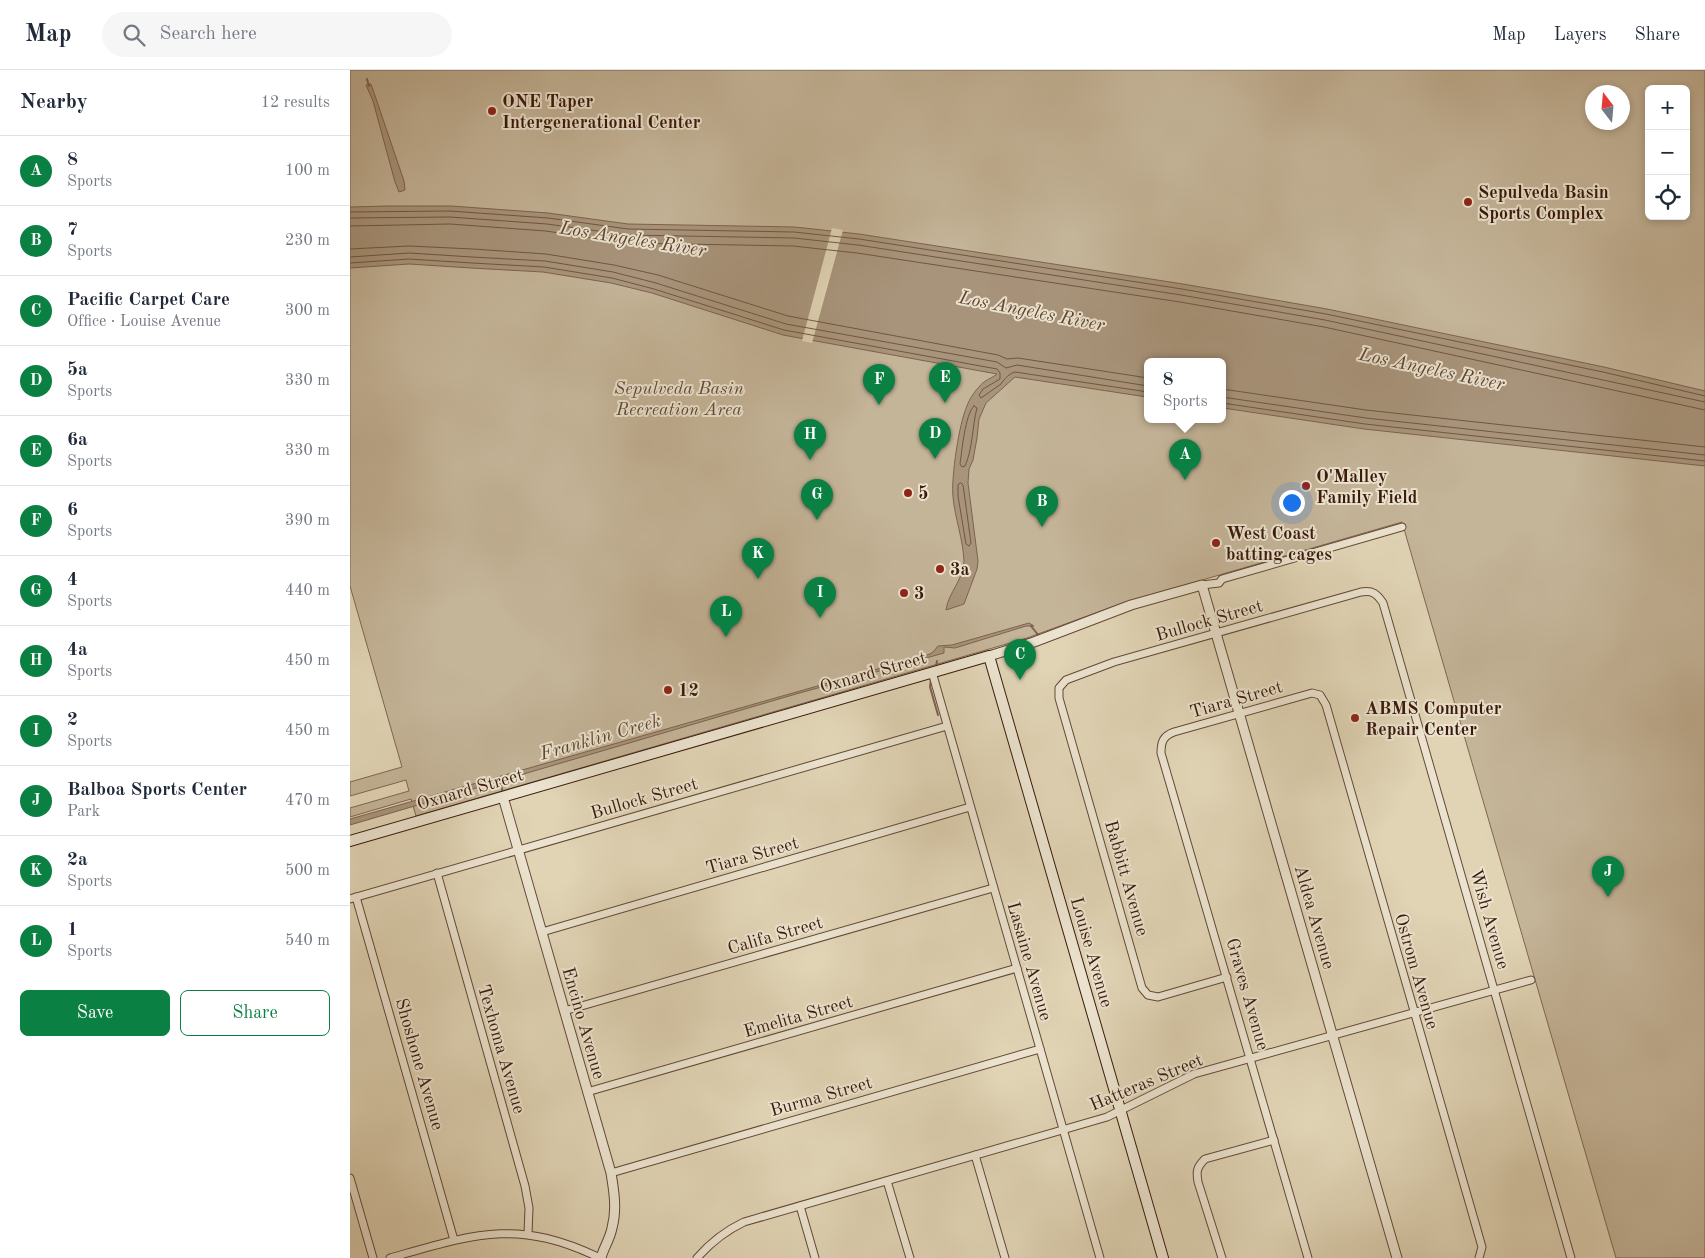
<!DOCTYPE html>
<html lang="en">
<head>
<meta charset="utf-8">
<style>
  body { margin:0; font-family:"Old Standard TT",serif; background:#f6f6f7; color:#1f2937 }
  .controls { position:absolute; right:15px; top:15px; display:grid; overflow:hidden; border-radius:8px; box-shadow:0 2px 8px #0003 }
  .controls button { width:45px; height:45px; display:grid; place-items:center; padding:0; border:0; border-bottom:1px solid #e0e1e3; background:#fff; color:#1f2937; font:25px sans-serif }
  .compass { position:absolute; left:1235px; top:15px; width:45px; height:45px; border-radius:50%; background:#fff; box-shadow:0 2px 8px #0003; rotate:344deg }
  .you { position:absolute; left:941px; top:432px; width:18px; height:18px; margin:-12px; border:4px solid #fff; border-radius:50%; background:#1a73e8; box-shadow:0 0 0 8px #1a73e833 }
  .badge { display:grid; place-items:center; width:32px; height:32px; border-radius:50%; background:#0b8043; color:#fff; font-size:16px; font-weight:700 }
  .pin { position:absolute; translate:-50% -41px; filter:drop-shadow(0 1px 2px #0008) }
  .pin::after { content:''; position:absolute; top:26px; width:18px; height:15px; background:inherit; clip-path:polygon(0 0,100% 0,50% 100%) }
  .popup { position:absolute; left:794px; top:288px; width:82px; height:65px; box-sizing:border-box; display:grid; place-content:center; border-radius:8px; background:#fff; filter:drop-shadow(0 1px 4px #0005); font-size:16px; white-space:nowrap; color:#747a83 }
  .popup b { font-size:19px; color:#1f2937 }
  .popup::after { content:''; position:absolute; left:50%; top:100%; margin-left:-10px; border:10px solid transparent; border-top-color:#fff }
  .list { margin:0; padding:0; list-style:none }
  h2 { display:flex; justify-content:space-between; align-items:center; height:65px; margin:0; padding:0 20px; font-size:21px }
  h2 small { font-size:16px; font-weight:400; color:#747a83 }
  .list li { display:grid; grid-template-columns:32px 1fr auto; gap:15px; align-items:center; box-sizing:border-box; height:70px; padding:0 20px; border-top:1px solid #e0e1e3 }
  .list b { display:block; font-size:19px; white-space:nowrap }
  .list p { margin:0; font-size:16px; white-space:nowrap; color:#747a83 }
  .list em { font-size:16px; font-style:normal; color:#747a83 }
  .actions { display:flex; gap:10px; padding:15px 20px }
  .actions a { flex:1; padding:11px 0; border:1px solid #0b8043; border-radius:8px; text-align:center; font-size:18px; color:#0b8043 }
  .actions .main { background:#0b8043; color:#fff }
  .icon { flex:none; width:28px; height:28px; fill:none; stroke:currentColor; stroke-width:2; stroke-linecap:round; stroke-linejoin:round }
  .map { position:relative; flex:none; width:1355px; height:1188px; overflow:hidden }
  header { display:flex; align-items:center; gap:30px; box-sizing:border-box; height:70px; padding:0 25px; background:#fff; border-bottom:1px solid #e0e1e3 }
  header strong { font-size:24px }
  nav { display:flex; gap:28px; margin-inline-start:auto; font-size:18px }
  .search { width:350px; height:45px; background:#f6f6f7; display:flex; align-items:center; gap:12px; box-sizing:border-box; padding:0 18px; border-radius:28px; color:#747a83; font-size:19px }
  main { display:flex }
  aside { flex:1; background:#fff }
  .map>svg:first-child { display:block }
  .green { fill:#c4b498; stroke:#7f6651; fill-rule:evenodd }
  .water { fill:#a8947b; stroke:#7c634e }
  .pier { fill:#e0d4b5 }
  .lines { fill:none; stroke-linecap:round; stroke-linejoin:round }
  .shore { stroke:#715642; stroke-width:1 }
  .stream { stroke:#7c634e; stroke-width:2 }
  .minor-casing { stroke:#644835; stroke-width:9 }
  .tertiary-casing { stroke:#644835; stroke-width:11 }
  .secondary-casing { stroke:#3a190a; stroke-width:12 }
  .minor { stroke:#ebe3cf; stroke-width:7 }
  .tertiary { stroke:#ebe3cf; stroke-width:9 }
  .secondary { stroke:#ebe3cf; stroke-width:10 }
  .poi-dot { fill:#8f2418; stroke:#ebe3cf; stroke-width:2 }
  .labels { text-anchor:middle; stroke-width:4; stroke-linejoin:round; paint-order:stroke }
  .poi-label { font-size:18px; font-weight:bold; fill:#3a190a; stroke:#ebe3cf; text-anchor:start }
  .park-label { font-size:18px; font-style:italic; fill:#634835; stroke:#ebe3cf }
  .street-label { font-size:18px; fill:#3a190a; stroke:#ebe3cf }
  .water-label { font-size:19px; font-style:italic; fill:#604432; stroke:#ebe3cf }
</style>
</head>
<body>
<header>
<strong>Map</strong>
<div class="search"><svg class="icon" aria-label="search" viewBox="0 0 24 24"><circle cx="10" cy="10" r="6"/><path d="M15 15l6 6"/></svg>Search here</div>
<nav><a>Map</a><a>Layers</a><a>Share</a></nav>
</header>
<main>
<aside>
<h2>Nearby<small>12 results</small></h2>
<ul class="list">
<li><span class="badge">A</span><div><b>8</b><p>Sports</p></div><em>100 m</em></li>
<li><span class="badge">B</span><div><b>7</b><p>Sports</p></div><em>230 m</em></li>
<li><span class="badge">C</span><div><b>Pacific Carpet Care</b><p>Office · Louise Avenue</p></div><em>300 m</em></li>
<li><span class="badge">D</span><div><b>5a</b><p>Sports</p></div><em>330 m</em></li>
<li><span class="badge">E</span><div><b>6a</b><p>Sports</p></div><em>330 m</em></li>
<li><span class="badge">F</span><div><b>6</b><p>Sports</p></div><em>390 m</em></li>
<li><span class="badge">G</span><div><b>4</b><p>Sports</p></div><em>440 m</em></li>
<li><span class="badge">H</span><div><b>4a</b><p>Sports</p></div><em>450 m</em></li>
<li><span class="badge">I</span><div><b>2</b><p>Sports</p></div><em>450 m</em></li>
<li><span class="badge">J</span><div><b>Balboa Sports Center</b><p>Park</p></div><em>470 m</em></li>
<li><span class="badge">K</span><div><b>2a</b><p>Sports</p></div><em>500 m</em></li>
<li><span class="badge">L</span><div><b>1</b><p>Sports</p></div><em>540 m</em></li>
</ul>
<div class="actions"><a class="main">Save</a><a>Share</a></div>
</aside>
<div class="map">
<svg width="1355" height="1188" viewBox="0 0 1355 1188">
  <rect width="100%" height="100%" fill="#e0d4b5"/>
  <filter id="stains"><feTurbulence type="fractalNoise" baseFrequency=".004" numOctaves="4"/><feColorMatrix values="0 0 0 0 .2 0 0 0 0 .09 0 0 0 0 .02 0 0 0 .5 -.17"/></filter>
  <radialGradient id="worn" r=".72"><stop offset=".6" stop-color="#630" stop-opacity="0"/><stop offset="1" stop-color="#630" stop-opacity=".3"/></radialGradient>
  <!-- green -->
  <path class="green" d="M0,0H1355V1188H1266L1052,452L773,533L677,568L66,746L61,729L0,747V738L59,721L56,710L0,726V712L52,697L0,516ZM1299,19H1336V146H1299ZM1242,22H1272V52H1242ZM798,291H872V349H798Z"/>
  <!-- water -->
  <g class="water">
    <polygon points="21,14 54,111 55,120 49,122 45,112 23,31 16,15"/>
    <path d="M38,136H101L198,143L278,154L445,157L509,164L833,214L977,239L1254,297L1355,321V396L1014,359L873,338L872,291H798L797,327L665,307L636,333L629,349L627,368L623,390L619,399L618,413L628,491L627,499L614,534L596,540C598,523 614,509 614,491C613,469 605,448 603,427C601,408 609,353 617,336C619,330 624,322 629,317C633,311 642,308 647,304L433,265L302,223L261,213L193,202L121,198L59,194L0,198V137Z"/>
    <polygon points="679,553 684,556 676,556 605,578 594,577 594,583 446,624 0,755 0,749 580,584 584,581 588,576 602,575"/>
  </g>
  <!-- pier -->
  <polygon class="pier" points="482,158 493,160 462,273 452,271"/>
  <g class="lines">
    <!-- shore -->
    <g class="shore">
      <polyline points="0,142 100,141 198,148 278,159 444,162 509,169 832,219 976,244 1253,302 1355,326"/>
      <polyline points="0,148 100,147 197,154 277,165 444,168 508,175 831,225 975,250 1355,332"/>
      <polyline points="0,156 100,154 196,161 277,173 443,176 507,183 830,232 974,257 1355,340"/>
      <polyline points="0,179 59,176 123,179 196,184 264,195 308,205 438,246 648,285 657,289 668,288 798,308"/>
      <polyline points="0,187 59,183 122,187 195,191 263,202 306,213 436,254 647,292 656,298 667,295 798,316"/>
      <path d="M0,193L59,189L122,193L194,197L262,208L304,219L434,260L647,299L650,303V309L633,319L629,325L631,328L651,314C654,309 660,303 665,302L798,322"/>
      <polyline points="872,319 1016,340 1355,377"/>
      <polyline points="872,327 1016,348 1355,385"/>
      <polyline points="872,333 1015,354 1355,391"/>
      <path d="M624,336L627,338C622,357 623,378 615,396L612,397L610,394C612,381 615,344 624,336Z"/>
      <polygon points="611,413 613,415 621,473 619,476 616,474 608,426 608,415"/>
    </g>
    <!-- stream -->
    <g class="stream">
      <polyline points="17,9 19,16"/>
      <polyline points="681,556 689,566"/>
      <polyline points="586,597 587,591"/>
      <polyline points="581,609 580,617 588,645"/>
      <polyline points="149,710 153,722"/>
    </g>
    <!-- minor casing -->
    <g class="minor-casing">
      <g id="minor">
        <polyline points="852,515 869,513 872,509 1052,457"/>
        <polyline points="582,602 750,1188"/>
        <polyline points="87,803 175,1116 179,1138 178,1164"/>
        <polyline points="6,827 104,1170"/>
        <polyline points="0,829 597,656"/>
        <polyline points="192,862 620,737"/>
        <path d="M877,907L808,927L798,925L792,918L709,628V618L716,610L764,592L1011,522C1023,520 1027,524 1033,533L1221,1188"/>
        <polyline points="214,941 643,818"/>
        <polyline points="237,1022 667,898"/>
        <polyline points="625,1085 655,1188"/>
        <polyline points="261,1103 690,979"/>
        <polyline points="0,1108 23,1188"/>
        <polyline points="537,1111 560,1188"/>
        <polyline points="450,1136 465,1188"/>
        <path d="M40,1188C124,1164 167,1148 250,1188"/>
        <path d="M347,1188C361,1172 375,1161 394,1152L757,1047L844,1004L1181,910"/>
        <path d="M872,1188L848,1112C846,1101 847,1097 855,1089L924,1070"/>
        <path d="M958,1188L811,683C811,672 813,666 824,662L962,623L970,625L976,635L1132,1177L1129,1188"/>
      </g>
    </g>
    <!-- tertiary casing -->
    <g class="tertiary-casing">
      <g id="tertiary">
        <polyline points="639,586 684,572 781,535 852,515 1047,1188"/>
        <path d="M153,727L261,1103C264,1121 267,1140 262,1158C260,1169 253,1179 251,1188"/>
      </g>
    </g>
    <!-- secondary casing -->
    <g class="secondary-casing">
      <polyline id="secondary" points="0,771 639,586 813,1188"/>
    </g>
    <!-- minor -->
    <use href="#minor" class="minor"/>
    <!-- tertiary -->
    <use href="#tertiary" class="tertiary"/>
    <!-- secondary -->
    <use href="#secondary" class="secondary"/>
  </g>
  <!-- markers -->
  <g class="poi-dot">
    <circle cx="142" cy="41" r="5"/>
    <circle cx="1118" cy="132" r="5"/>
    <circle cx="956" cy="416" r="5"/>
    <circle cx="558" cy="423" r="5"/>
    <circle cx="866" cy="473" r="5"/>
    <circle cx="590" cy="499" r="5"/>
    <circle cx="554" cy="523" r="5"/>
    <circle cx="318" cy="620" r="5"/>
    <circle cx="1005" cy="648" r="5"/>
  </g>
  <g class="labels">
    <!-- poi labels -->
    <g class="poi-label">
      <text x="152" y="37">ONE Taper<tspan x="152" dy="21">Intergenerational Center</tspan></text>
      <text x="1128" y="128">Sepulveda Basin<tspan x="1128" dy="21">Sports Complex</tspan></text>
      <text x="966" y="412">O'Malley<tspan x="966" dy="21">Family Field</tspan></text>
      <text x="568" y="429">5</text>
      <text x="876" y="469">West Coast<tspan x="876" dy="21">batting cages</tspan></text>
      <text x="600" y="505">3a</text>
      <text x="564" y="529">3</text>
      <text x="328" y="626">12</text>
      <text x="1015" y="644">ABMS Computer<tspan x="1015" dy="21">Repair Center</tspan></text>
    </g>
    <!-- park labels -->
    <g class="park-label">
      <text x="329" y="324">Sepulveda Basin<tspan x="329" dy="21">Recreation Area</tspan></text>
    </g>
    <!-- street labels -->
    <g class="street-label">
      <text transform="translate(859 550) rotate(-16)" y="6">Bullock Street</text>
      <text transform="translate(523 602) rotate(-16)" y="6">Oxnard Street</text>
      <text transform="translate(886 629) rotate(-16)" y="6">Tiara Street</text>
      <text transform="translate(120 719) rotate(-16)" y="6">Oxnard Street</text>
      <text transform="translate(294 728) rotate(-16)" y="6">Bullock Street</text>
      <text transform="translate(402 785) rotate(-16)" y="6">Tiara Street</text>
      <text transform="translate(777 808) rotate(74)" y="6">Babbitt Avenue</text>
      <text transform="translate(965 847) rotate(74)" y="6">Aldea Avenue</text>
      <text transform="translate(1140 849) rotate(74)" y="6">Wish Avenue</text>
      <text transform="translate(425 865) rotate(-16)" y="6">Califa Street</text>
      <text transform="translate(742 882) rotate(74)" y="6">Louise Avenue</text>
      <text transform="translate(680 891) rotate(74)" y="6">Lasaine Avenue</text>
      <text transform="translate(1067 901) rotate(74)" y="6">Ostrom Avenue</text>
      <text transform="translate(898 924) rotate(74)" y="6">Graves Avenue</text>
      <text transform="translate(448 946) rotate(-16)" y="6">Emelita Street</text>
      <text transform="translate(234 953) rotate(74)" y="6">Encino Avenue</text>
      <text transform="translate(152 979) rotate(74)" y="6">Texhoma Avenue</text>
      <text transform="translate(70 994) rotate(74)" y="6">Shoshone Avenue</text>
      <text transform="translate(796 1012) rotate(-23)" y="6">Hatteras Street</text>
      <text transform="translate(471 1026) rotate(-16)" y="6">Burma Street</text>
    </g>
    <!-- water labels -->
    <g class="water-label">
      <text transform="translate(283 168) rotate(9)" y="7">Los Angeles River</text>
      <text transform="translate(682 240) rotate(11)" y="7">Los Angeles River</text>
      <text transform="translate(1082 298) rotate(12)" y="7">Los Angeles River</text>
      <text transform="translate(250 666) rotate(-16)" y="7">Franklin Creek</text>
    </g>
  </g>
  <rect width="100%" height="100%" filter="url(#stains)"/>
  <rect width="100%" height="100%" fill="url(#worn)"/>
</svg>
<div class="controls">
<button>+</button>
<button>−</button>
<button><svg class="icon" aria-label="locate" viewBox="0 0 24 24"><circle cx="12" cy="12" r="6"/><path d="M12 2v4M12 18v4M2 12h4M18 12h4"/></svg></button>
</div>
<svg class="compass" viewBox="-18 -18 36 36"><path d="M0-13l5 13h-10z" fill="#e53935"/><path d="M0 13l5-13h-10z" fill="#747a83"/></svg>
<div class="you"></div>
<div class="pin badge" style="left:835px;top:410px">A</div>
<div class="popup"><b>8</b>Sports</div>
<div class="pin badge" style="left:692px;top:457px">B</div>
<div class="pin badge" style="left:670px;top:610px">C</div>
<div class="pin badge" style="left:585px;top:389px">D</div>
<div class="pin badge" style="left:595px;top:333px">E</div>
<div class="pin badge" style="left:529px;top:335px">F</div>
<div class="pin badge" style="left:467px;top:450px">G</div>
<div class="pin badge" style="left:460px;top:390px">H</div>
<div class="pin badge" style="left:470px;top:548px">I</div>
<div class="pin badge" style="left:1258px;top:827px">J</div>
<div class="pin badge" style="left:408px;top:509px">K</div>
<div class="pin badge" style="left:376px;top:567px">L</div>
</div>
</main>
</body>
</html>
